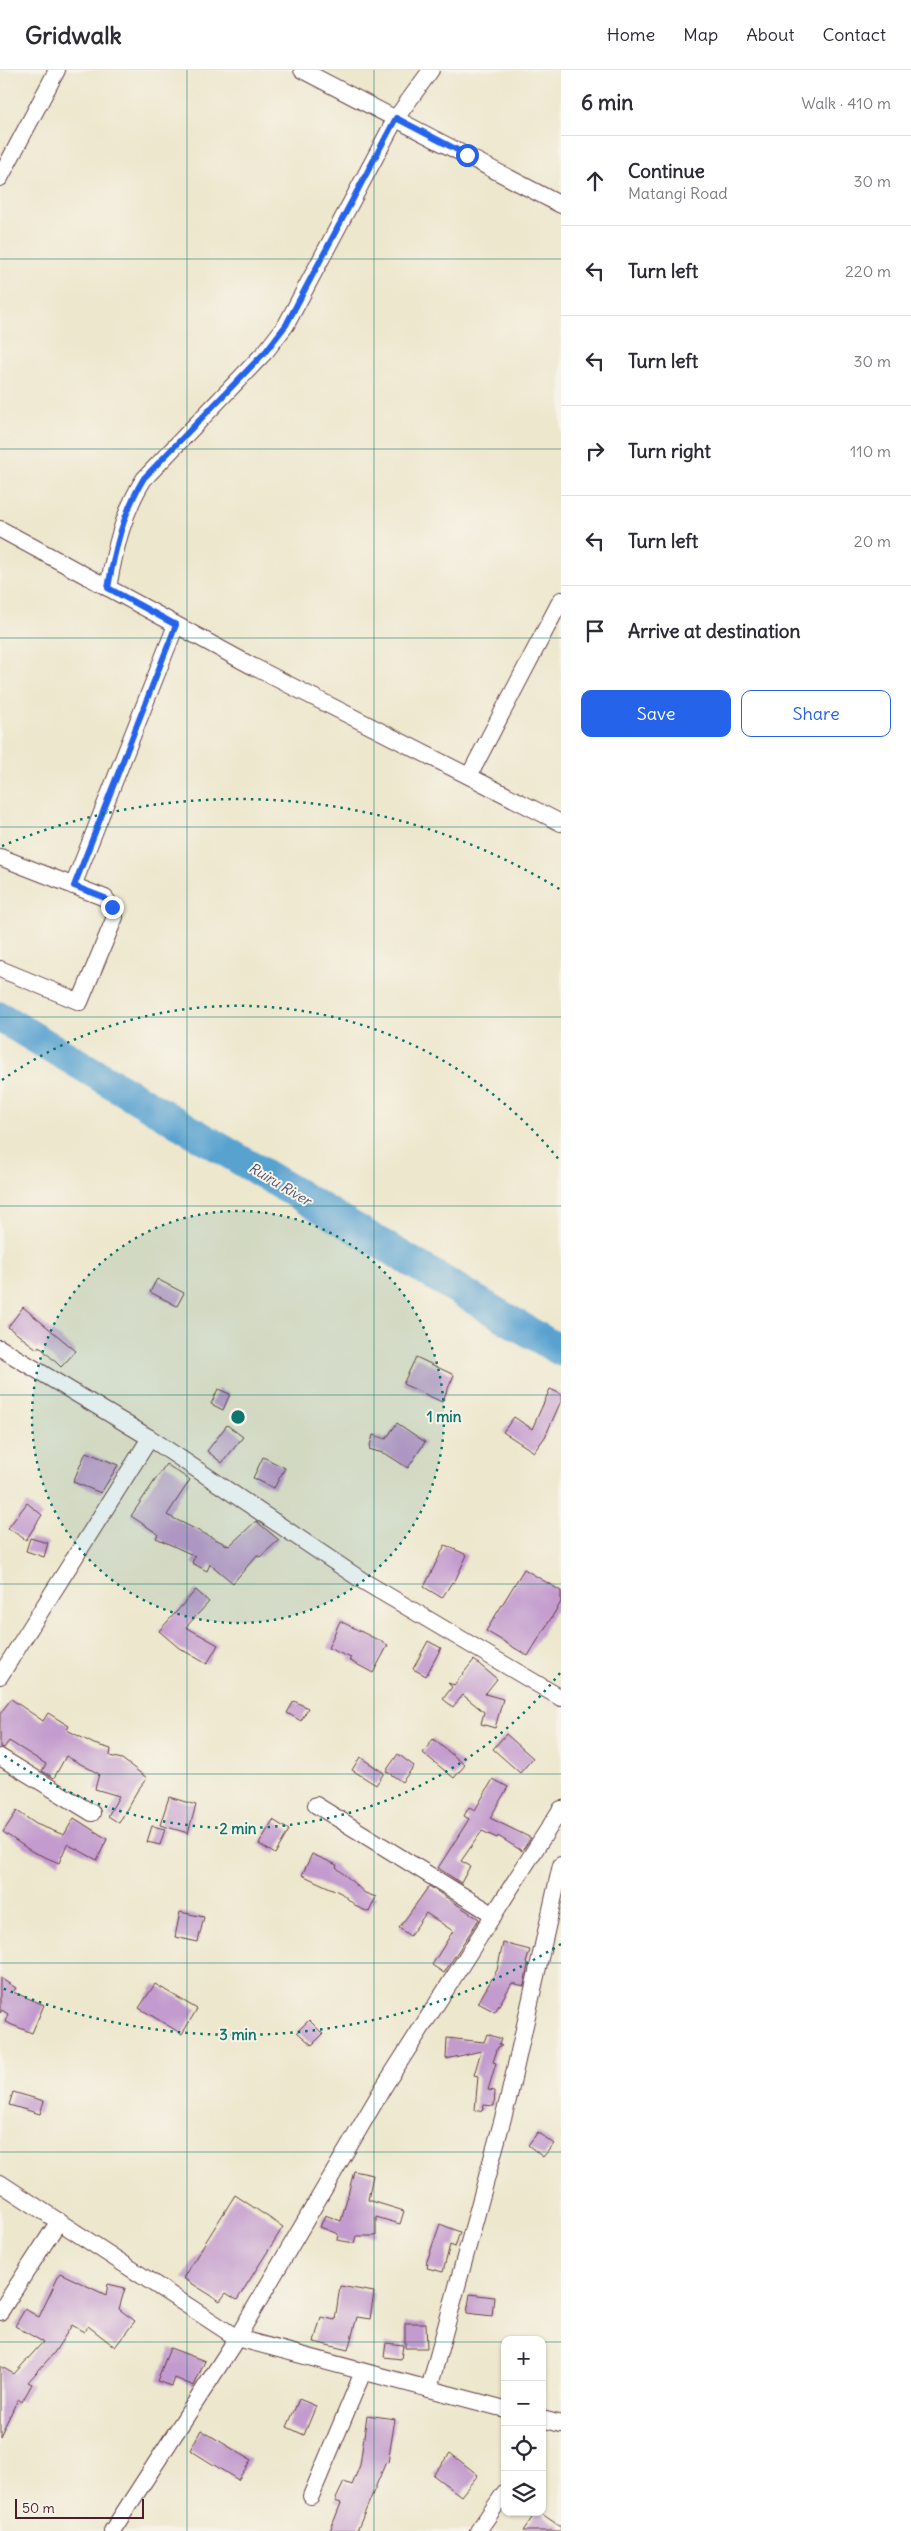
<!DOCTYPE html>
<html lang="en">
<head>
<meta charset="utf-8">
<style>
  body { margin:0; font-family:Delius,sans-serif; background:#f7f7f7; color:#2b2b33 }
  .controls { position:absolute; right:15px; bottom:15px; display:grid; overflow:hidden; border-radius:10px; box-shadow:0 1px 4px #0004 }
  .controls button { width:45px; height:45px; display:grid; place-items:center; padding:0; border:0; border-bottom:1px solid #e1e1e2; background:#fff; color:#2b2b33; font:25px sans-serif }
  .scale { position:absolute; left:15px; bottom:12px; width:129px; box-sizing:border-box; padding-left:5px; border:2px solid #4a1f2b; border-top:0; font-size:14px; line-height:18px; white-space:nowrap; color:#4a1f2b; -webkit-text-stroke:4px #f7f3e8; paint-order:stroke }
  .stop { position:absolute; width:15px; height:15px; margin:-11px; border:4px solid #2563eb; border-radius:50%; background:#fff }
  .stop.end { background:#2563eb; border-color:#fff; box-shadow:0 1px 5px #0008 }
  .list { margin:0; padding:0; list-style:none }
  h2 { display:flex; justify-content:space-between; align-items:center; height:65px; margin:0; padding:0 20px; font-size:21px }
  h2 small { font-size:16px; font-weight:400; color:#7c7c81 }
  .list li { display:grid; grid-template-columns:32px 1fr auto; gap:15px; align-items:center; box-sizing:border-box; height:90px; padding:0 20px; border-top:1px solid #e1e1e2 }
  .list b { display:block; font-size:19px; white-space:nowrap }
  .list p { margin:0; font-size:16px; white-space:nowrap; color:#7c7c81 }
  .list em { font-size:16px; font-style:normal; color:#7c7c81 }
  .actions { display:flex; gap:10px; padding:15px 20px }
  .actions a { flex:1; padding:11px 0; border:1px solid #2563eb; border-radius:10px; text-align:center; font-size:18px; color:#2563eb }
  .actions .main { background:#2563eb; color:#fff }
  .icon { flex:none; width:28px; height:28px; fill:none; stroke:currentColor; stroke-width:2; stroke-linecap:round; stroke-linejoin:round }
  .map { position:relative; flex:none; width:561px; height:2461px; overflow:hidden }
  header { display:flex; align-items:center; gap:30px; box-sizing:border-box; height:70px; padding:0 25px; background:#fff; border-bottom:1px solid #e1e1e2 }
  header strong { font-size:24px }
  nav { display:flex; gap:28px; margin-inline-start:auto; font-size:18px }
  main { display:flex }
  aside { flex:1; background:#fff }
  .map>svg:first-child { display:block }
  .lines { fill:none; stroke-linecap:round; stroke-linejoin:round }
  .river { stroke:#59a2d0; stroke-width:31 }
  .building { fill:#c39bce }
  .minor-casing { stroke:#623d43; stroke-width:18 }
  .minor { stroke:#fff; stroke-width:16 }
  .route { stroke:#2563eb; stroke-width:6 }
  .grid { fill:none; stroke:#0f766e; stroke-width:1; stroke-opacity:0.55 }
  .ring { fill:none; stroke:#0f766e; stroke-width:2.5; stroke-dasharray:2.5 5 }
  .labels { text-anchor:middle; stroke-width:4; stroke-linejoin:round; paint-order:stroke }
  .water-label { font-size:14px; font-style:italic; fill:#50536d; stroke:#f7f3e8 }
  .centre { fill:#0f766e; stroke:#f7f3e8; stroke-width:2.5 }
  .ring-label { font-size:15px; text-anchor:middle; font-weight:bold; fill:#0f766e; stroke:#f7f3e8; stroke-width:4; stroke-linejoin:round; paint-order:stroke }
</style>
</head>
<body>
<header>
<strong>Gridwalk</strong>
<nav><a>Home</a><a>Map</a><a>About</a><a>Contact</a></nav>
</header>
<main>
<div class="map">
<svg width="561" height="2461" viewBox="0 0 561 2461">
  <rect width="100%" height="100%" fill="#f7f3e8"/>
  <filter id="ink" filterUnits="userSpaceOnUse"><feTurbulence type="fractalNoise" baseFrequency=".02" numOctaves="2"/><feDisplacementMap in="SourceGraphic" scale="10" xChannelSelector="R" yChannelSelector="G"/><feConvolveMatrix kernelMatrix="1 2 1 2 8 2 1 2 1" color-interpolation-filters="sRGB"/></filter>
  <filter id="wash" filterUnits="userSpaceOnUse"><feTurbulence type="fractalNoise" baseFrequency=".0096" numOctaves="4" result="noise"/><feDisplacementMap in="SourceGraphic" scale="20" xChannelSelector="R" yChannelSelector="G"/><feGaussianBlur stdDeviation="1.12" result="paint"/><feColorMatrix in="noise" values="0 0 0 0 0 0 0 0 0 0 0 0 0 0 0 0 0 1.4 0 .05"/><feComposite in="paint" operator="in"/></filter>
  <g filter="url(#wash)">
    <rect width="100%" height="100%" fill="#ede7cd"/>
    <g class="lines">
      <!-- river -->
      <polyline class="river" points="0,947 561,1281"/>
    </g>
    <g id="blocks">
      <!-- building -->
      <g class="building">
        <polygon points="157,1209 184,1223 177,1236 150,1222"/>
        <polygon points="23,1237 76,1281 61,1297 39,1276 37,1279 8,1257"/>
        <polygon points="416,1287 454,1305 442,1332 403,1314"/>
        <polygon points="218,1319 230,1324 223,1340 211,1334"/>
        <polygon points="550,1319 561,1324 561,1331 545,1367 534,1382 503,1362 514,1347 532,1359"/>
        <polygon points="397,1353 425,1372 408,1398 386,1384 369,1379 373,1365 386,1369"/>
        <polygon points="227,1355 243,1367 222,1393 207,1381"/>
        <polygon points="86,1382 118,1395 101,1423 73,1412"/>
        <polygon points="263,1387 285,1398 274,1418 253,1408"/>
        <polygon points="166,1394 190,1410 167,1445 229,1476 256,1451 279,1470 260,1487 257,1485 233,1513 210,1494 207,1501 192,1493 195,1486 156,1468 158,1464 131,1446"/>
        <polygon points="27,1433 42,1445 26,1470 8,1458"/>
        <polygon points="30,1468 48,1473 44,1487 26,1481"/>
        <polygon points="445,1475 467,1485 454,1513 452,1512 442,1528 424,1517"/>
        <polygon points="524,1499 561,1521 561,1532 528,1586 486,1561"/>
        <polygon points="196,1520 209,1532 186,1557 218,1575 207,1594 179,1578 159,1561"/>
        <polygon points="340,1551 388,1575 373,1603 349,1590 351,1588 328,1578"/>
        <polygon points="428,1571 441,1578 426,1606 413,1599"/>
        <polygon points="474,1590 497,1609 485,1624 503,1629 495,1658 481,1654 484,1642 463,1625 453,1637 443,1629 452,1617 448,1613 454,1615"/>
        <polygon points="11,1629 43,1651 48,1643 69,1656 67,1660 94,1674 111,1679 110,1686 122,1689 147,1708 137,1721 119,1753 108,1746 119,1726 95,1719 99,1704 66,1686 54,1708 42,1701 46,1694 9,1671 4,1678 0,1677 0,1644"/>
        <polygon points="294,1631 308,1638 301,1651 287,1643"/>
        <polygon points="506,1664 533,1688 520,1703 493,1679"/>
        <polygon points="433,1669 465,1695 454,1708 423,1683"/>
        <polygon points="398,1684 414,1696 402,1712 386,1701"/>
        <polygon points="360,1687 384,1703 376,1715 352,1700"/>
        <polygon points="493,1709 508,1717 490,1748 531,1768 522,1781 498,1766 497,1768 482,1761 461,1791 470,1796 461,1813 438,1798 469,1749 464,1746 469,1737 475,1740"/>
        <polygon points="169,1727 196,1735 188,1763 160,1755"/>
        <polygon points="17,1741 36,1754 64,1765 74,1748 107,1769 97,1790 67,1774 59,1793 31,1781 3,1762"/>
        <polygon points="273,1750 289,1760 275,1784 259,1774"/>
        <polygon points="152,1756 165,1759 160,1775 147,1772"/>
        <polygon points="312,1784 337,1795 336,1797 365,1823 376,1827 369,1842 357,1837 341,1823 302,1805"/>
        <polygon points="429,1816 479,1849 444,1903 432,1895 453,1861 426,1843 410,1866 399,1858"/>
        <polygon points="180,1842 204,1847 198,1872 175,1867"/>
        <polygon points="503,1873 530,1880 526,1893 528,1894 524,1916 512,1913 495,1942 478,1933 497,1900"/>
        <polygon points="0,1908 16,1918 13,1922 44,1935 32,1963 5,1952 8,1944 2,1940 0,1943"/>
        <polygon points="155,1914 197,1939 182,1964 139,1938"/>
        <polygon points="309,1950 323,1964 312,1975 297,1962"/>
        <polygon points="487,1964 501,1969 499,1974 502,1976 498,1977 493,1992 496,1993 488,2020 495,2021 494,2036 484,2035 482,2041 475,2040 478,2006 474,2005 481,1981 446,1989 447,1968 484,1972"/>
        <polygon points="13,2022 44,2031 40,2044 9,2035"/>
        <polygon points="538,2062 554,2074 543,2087 528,2075"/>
        <polygon points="354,2101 373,2105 368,2130 404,2141 400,2154 376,2147 376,2166 356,2166 354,2173 337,2170 338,2164 320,2157 325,2145 341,2151"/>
        <polygon points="235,2125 283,2157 237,2230 226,2223 220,2231 183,2208"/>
        <polygon points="440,2154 460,2162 455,2177 450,2175 443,2202 427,2198 428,2194 426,2194"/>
        <polygon points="60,2203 106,2225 108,2214 125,2218 119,2239 135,2251 115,2277 88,2256 84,2262 72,2255 54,2283 28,2312 32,2314 22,2332 18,2329 0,2366 0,2296 14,2304 43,2272 15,2256 25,2239 39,2247"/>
        <polygon points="340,2216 374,2222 370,2249 357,2247 348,2280 314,2272 321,2247 335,2250"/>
        <polygon points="470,2224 494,2227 492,2246 467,2243"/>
        <polygon points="405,2253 426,2253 427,2278 405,2278"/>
        <polygon points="386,2273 403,2275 401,2289 384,2287"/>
        <polygon points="170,2278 205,2291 194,2316 175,2308 172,2316 157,2311"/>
        <polygon points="299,2329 316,2336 304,2365 287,2357"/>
        <polygon points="367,2345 395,2349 388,2393 386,2392 357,2461 330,2461 341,2433 335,2431 344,2412 352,2415 360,2395"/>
        <polygon points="201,2360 251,2390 238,2410 190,2380"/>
        <polygon points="450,2383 478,2405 461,2426 433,2405"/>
        <polygon points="536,2442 539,2442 561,2457 561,2461 523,2461"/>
      </g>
    </g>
  </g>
  <g filter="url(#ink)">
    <use href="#blocks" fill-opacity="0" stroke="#623d43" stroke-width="1"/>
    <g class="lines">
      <!-- minor casing -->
      <g class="minor-casing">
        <g id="minor">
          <polyline points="302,0 561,135"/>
          <polyline points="0,108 57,0"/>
          <polyline points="0,459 252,596 561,753"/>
          <path d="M108,518C115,479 123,442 144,409L266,281L286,255L396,48L431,0"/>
          <polyline points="469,706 561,530"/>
          <polyline points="0,787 105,828 112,837 115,847 80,932 0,899"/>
          <polyline points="73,816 176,555"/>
          <polyline points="0,1278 150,1368 363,1511 561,1628"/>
          <polyline points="0,1606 150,1368"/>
          <polyline points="0,1687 92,1743"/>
          <polyline points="316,1735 494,1845"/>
          <polyline points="0,2113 237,2268 505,2339"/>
          <polyline points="0,2242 59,2151"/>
          <polyline points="429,2319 509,2026 561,1795"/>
          <polyline points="542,2349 561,2354"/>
          <polyline points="311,2426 363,2302"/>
          <polyline points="112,2461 237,2268 383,2018 561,1739"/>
          <polyline points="478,2461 505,2422"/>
        </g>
      </g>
      <!-- minor -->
      <use href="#minor" class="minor"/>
    </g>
  </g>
  <g class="lines" filter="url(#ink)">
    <!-- route -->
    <path class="route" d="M112,837L105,828L74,816L176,555L108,518C115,479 123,442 144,408L266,281L286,255L396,48L467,85"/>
  </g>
  <!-- grid -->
  <path class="grid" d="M187,0V2461M374,0V2461M0,189H561M0,379H561M0,568H561M0,757H561M0,947H561M0,1136H561M0,1325H561M0,1514H561M0,1704H561M0,1893H561M0,2082H561M0,2272H505M542,2272H561"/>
  <!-- distance rings -->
  <circle cx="238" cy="1347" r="206" fill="#0f766e" fill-opacity=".12"/>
  <g class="ring">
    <circle cx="238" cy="1347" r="206"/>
    <path d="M560 1603A412 412 0 0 1 2 1684M2 1010A412 412 0 0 1 560 1091"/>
    <path d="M561 1874A618 618 0 0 1 2 1918M2 776A618 618 0 0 1 561 820"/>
  </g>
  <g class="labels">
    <!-- water labels -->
    <g class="water-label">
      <text transform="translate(280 1114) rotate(31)" y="5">Ruiru River</text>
    </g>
  </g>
  <circle cx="238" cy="1347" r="8" class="centre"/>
  <g class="ring-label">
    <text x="444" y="1352">1 min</text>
    <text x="238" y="1764">2 min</text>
    <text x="238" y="1970">3 min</text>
  </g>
</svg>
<div class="controls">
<button>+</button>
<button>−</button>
<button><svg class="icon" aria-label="locate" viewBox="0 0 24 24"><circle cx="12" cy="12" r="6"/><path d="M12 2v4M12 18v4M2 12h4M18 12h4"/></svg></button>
<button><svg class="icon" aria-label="layers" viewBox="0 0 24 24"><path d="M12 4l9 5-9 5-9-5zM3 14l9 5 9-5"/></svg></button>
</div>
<div class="scale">50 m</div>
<div class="stop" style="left:467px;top:85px"></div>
<div class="stop end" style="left:112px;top:837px"></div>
</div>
<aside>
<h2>6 min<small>Walk · 410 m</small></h2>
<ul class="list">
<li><svg class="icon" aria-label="ahead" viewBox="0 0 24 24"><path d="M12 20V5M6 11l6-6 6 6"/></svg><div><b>Continue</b><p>Matangi Road</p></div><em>30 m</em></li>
<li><svg class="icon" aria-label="left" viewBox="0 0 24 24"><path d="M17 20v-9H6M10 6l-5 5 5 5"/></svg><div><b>Turn left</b></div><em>220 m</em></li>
<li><svg class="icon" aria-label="left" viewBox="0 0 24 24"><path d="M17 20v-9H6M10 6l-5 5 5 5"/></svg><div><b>Turn left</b></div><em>30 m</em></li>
<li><svg class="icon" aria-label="right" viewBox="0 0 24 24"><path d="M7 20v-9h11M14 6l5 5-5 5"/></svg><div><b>Turn right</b></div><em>110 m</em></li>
<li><svg class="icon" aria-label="left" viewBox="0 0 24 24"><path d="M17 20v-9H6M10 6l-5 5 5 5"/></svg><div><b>Turn left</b></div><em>20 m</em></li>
<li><svg class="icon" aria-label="arrive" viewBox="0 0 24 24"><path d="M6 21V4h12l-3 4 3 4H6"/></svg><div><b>Arrive at destination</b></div></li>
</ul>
<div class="actions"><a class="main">Save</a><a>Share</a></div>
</aside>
</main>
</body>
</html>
